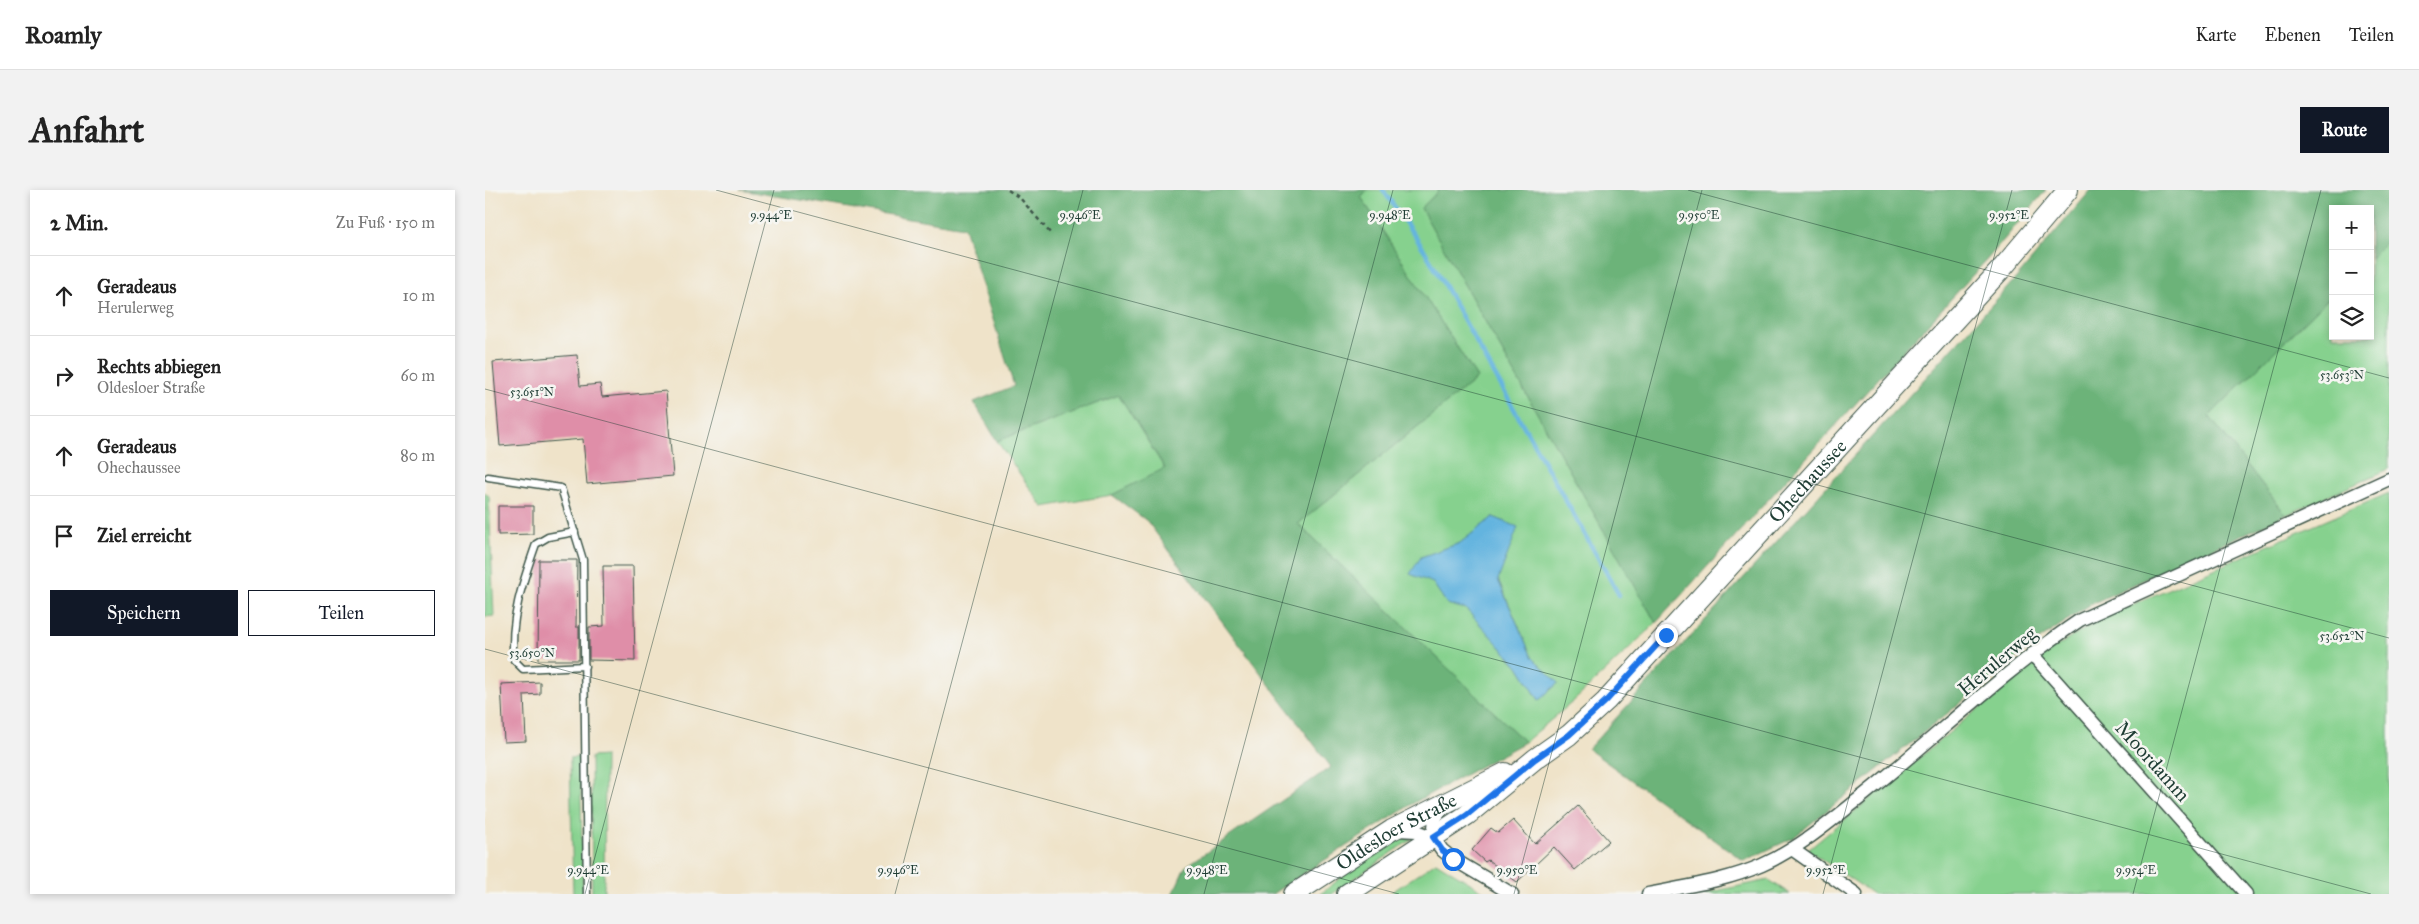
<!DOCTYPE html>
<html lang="de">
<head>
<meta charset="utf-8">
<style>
  body { margin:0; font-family:"IM FELL Great Primer",serif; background:#f2f2f2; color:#222 }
  .controls { position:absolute; right:15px; top:15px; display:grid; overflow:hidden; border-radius:0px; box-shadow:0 2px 8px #0003 }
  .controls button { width:45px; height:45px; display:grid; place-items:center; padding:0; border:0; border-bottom:1px solid #e0e0e0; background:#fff; color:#222; font:25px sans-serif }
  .stop { position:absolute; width:15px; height:15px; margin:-11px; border:4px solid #1a73e8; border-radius:50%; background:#fff }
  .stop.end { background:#1a73e8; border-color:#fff; box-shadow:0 1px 5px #0008 }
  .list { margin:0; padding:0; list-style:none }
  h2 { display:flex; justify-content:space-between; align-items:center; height:65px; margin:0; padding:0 20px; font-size:21px }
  h2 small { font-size:16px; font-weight:400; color:#767676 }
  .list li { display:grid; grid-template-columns:32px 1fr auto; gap:15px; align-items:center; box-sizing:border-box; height:80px; padding:0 20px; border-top:1px solid #e0e0e0 }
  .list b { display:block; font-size:19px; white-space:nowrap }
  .list p { margin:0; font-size:16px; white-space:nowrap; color:#767676 }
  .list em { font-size:16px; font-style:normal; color:#767676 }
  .actions { display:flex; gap:10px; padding:15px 20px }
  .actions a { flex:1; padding:11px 0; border:1px solid #111827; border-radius:0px; text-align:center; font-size:18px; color:#111827 }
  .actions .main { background:#111827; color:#fff }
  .icon { flex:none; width:28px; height:28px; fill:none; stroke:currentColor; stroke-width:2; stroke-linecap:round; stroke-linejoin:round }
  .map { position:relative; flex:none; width:1904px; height:704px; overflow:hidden; border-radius:0px }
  header { display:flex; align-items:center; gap:30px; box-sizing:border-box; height:70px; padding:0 25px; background:#fff; border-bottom:1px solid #e0e0e0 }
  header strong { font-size:24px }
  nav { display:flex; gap:28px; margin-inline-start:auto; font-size:18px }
  .intro { display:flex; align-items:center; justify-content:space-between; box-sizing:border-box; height:120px; padding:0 30px }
  h1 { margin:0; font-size:35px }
  .button { padding:12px 22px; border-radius:0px; background:#111827; color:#fff; font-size:18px; font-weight:700 }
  main { display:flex; gap:30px; padding:0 30px }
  aside { flex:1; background:#fff; border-radius:0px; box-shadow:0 2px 8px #0003 }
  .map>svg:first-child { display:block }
  .green { fill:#86d18e; stroke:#528761; fill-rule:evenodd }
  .forest { fill:#6cb379; stroke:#467856 }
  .water { fill:#64b4df; stroke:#42788a }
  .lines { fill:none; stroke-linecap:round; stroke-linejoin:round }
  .stream { stroke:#64b4df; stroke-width:4.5 }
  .building { fill:#df8ea8 }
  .lane-casing { stroke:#3e564a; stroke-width:9 }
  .street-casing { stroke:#3e564a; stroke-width:15 }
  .primary-casing { stroke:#3e564a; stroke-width:22 }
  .path { stroke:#3e564a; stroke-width:2.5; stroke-dasharray:4 4; stroke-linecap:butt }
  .lane { stroke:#fff; stroke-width:6 }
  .street { stroke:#fff; stroke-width:12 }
  .primary { stroke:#fff; stroke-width:20 }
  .route { stroke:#1a73e8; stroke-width:6 }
  .ticks { fill:none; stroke:#1f3d34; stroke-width:1; stroke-opacity:0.45 }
  .labels { text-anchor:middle; stroke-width:5; stroke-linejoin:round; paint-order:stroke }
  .street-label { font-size:20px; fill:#1f3d34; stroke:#f6f6f2 }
  .ticks-label { font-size:12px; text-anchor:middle; fill:#1f3d34; stroke:#f6f6f2; stroke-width:5; stroke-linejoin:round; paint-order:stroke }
</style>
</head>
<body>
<header>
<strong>Roamly</strong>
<nav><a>Karte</a><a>Ebenen</a><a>Teilen</a></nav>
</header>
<div class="intro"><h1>Anfahrt</h1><a class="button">Route</a></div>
<main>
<aside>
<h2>2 Min.<small>Zu Fuß · 150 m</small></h2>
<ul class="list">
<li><svg class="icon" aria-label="ahead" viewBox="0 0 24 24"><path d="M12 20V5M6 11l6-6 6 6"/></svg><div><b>Geradeaus</b><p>Herulerweg</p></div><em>10 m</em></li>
<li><svg class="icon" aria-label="right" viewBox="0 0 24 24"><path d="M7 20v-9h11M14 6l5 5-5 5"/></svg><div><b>Rechts abbiegen</b><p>Oldesloer Straße</p></div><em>60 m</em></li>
<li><svg class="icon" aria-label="ahead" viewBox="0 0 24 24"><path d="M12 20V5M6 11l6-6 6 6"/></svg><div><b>Geradeaus</b><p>Ohechaussee</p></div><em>80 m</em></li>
<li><svg class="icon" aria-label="arrive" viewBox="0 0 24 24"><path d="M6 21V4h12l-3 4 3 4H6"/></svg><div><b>Ziel erreicht</b></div></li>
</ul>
<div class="actions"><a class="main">Speichern</a><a>Teilen</a></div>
</aside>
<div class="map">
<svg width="1904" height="704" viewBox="0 0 1904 704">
  <rect width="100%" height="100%" fill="#f6f6f2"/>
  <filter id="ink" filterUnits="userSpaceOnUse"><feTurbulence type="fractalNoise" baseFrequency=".02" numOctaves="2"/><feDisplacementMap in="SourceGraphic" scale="10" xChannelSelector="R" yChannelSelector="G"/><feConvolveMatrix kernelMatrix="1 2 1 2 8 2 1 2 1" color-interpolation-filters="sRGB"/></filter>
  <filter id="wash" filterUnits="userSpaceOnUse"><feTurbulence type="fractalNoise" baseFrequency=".0096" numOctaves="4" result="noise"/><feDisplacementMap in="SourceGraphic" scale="20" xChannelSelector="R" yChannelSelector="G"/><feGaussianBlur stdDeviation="1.12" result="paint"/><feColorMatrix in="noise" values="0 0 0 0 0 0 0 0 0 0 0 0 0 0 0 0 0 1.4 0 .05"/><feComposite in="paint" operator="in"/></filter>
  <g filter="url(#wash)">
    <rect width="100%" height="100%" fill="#efe3c9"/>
    <!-- green -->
    <g class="green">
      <path d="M882,0H955L936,18L1171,433L1091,509L1040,552L813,334L992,188L876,7ZM1008,327L1032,337L1013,389L1047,467L1073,493L1054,510L1033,476L981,419L962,414L948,393L936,367L975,353Z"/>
      <polygon points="1904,49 1904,279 1801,325 1724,226 1848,104 1848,146 1885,146 1885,68"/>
      <polygon points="634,205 680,279 627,305 558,317 512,251"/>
      <polygon points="0,302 4,306 9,426 0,427"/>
      <polygon points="1904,303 1904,704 1388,704 1323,660 1559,464 1621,426"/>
      <polygon points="120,566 119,704 107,704 106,567"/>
      <polygon points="95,567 98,704 88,704 85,568"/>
      <path d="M917,647L927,649L847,704H835C860,687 889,654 917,647Z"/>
      <polygon points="951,672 1003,704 904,704"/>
      <polygon points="1284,690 1305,704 1216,704"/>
    </g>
    <!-- forest -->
    <g class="forest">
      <polygon points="255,0 882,0 876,7 992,188 813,334 1040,552 930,612 787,704 688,704 700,677 846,577 662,331 627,305 680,278 634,205 512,251 489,212 529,196 479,37"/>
      <polygon points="955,0 1561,0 1506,65 1171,433 936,18"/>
      <polygon points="1606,0 1904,0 1904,49 1885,68 1885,19 1848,19 1848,104 1724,226 1801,325 1606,414 1551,452 1308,648 1259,671 1103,559 1532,87"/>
    </g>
    <!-- water -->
    <polygon class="water" points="1008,327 1033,337 1013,390 1047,467 1073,493 1054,510 1033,476 981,419 962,414 948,393 925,384 936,367 975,353"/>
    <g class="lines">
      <!-- stream -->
      <polyline class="stream" points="898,0 940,61 1134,405"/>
    </g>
    <g id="blocks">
      <!-- building -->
      <g class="building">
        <polygon points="92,165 95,196 115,194 117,207 181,201 188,286 102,294 98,249 15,256 8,172"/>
        <polygon points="13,316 48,316 48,344 13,345"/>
        <polygon points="54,370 92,370 91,437 94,437 94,470 53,470"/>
        <polygon points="118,376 148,376 150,471 104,470 104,437 119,436"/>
        <polygon points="55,492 55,504 39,505 41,551 19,552 16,494"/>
        <polygon points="1093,616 1124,651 1090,680 1069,657 1032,692 1003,670 1000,672 987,660 1006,638 1013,643 1028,630 1050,654"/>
      </g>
    </g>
  </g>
  <g filter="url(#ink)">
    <use href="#blocks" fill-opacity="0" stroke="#3e564a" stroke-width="1"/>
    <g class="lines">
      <!-- lane casing -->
      <g class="lane-casing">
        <g id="lane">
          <polyline points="3,287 76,298 98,370 102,704"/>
          <path d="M90,342L63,347L51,354C38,391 24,431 29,470L38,479L100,476"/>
        </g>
      </g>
      <!-- street casing -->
      <g class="street-casing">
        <g id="street">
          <polyline points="1547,464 1761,704"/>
          <polyline points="912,640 932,641 948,647 957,660 968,669 1027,704"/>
          <polyline points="948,647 950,629 959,615"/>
          <polyline points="1307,659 1371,704"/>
          <path d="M1163,704C1202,696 1241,691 1277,675C1315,658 1347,630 1380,604C1452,546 1519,481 1595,430L1904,289"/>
        </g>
      </g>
      <!-- primary casing -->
      <g class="primary-casing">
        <g id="primary">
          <path id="s1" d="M809,704L907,640L1020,583"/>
          <path id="s2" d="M862,704L982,625L1050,569L1084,545L1121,511L1519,76L1583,0"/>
        </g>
      </g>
      <!-- path -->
      <polyline class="path" points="523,0 535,8 566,44"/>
      <!-- lane -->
      <use href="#lane" class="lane"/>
      <!-- street -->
      <use href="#street" class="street"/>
      <!-- primary -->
      <use href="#primary" class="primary"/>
    </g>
  </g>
  <g class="lines" filter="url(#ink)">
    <!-- route -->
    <polyline class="route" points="968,669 957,660 948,647 982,625 1050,569 1084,545 1121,511 1181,445"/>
  </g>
  <!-- ticks -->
  <path class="ticks" d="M231,0L1904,448M1203,0L1904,188M0,199L1886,704M0,459L914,704M100,704L289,0M410,704L598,0M719,704L908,0M1029,704L1217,0M1338,704L1527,0M1648,704L1836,0"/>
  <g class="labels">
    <!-- street labels -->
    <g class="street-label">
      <text dy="7" stroke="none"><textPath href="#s2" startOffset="622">Ohechaussee</textPath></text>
      <text transform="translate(1512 471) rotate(-40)" y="7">Herulerweg</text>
      <text transform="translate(1668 571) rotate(48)" y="7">Moordamm</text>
      <text dy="7" stroke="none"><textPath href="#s1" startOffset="120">Oldesloer Straße</textPath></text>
    </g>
  </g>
  <g class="ticks-label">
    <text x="286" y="29">9.944°E</text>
    <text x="595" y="29">9.946°E</text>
    <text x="905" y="29">9.948°E</text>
    <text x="1214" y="29">9.950°E</text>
    <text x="1524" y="29">9.952°E</text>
    <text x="1857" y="189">53.653°N</text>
    <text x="47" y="206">53.651°N</text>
    <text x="1857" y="450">53.652°N</text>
    <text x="47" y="467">53.650°N</text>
    <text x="103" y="684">9.944°E</text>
    <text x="413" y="684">9.946°E</text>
    <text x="722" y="684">9.948°E</text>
    <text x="1032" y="684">9.950°E</text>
    <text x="1341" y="684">9.952°E</text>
    <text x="1651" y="684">9.954°E</text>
  </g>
</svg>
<div class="controls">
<button>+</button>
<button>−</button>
<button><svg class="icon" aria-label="layers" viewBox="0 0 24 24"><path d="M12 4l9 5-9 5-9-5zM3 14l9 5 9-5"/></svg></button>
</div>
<div class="stop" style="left:968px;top:669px"></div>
<div class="stop end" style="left:1181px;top:445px"></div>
</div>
</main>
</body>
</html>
